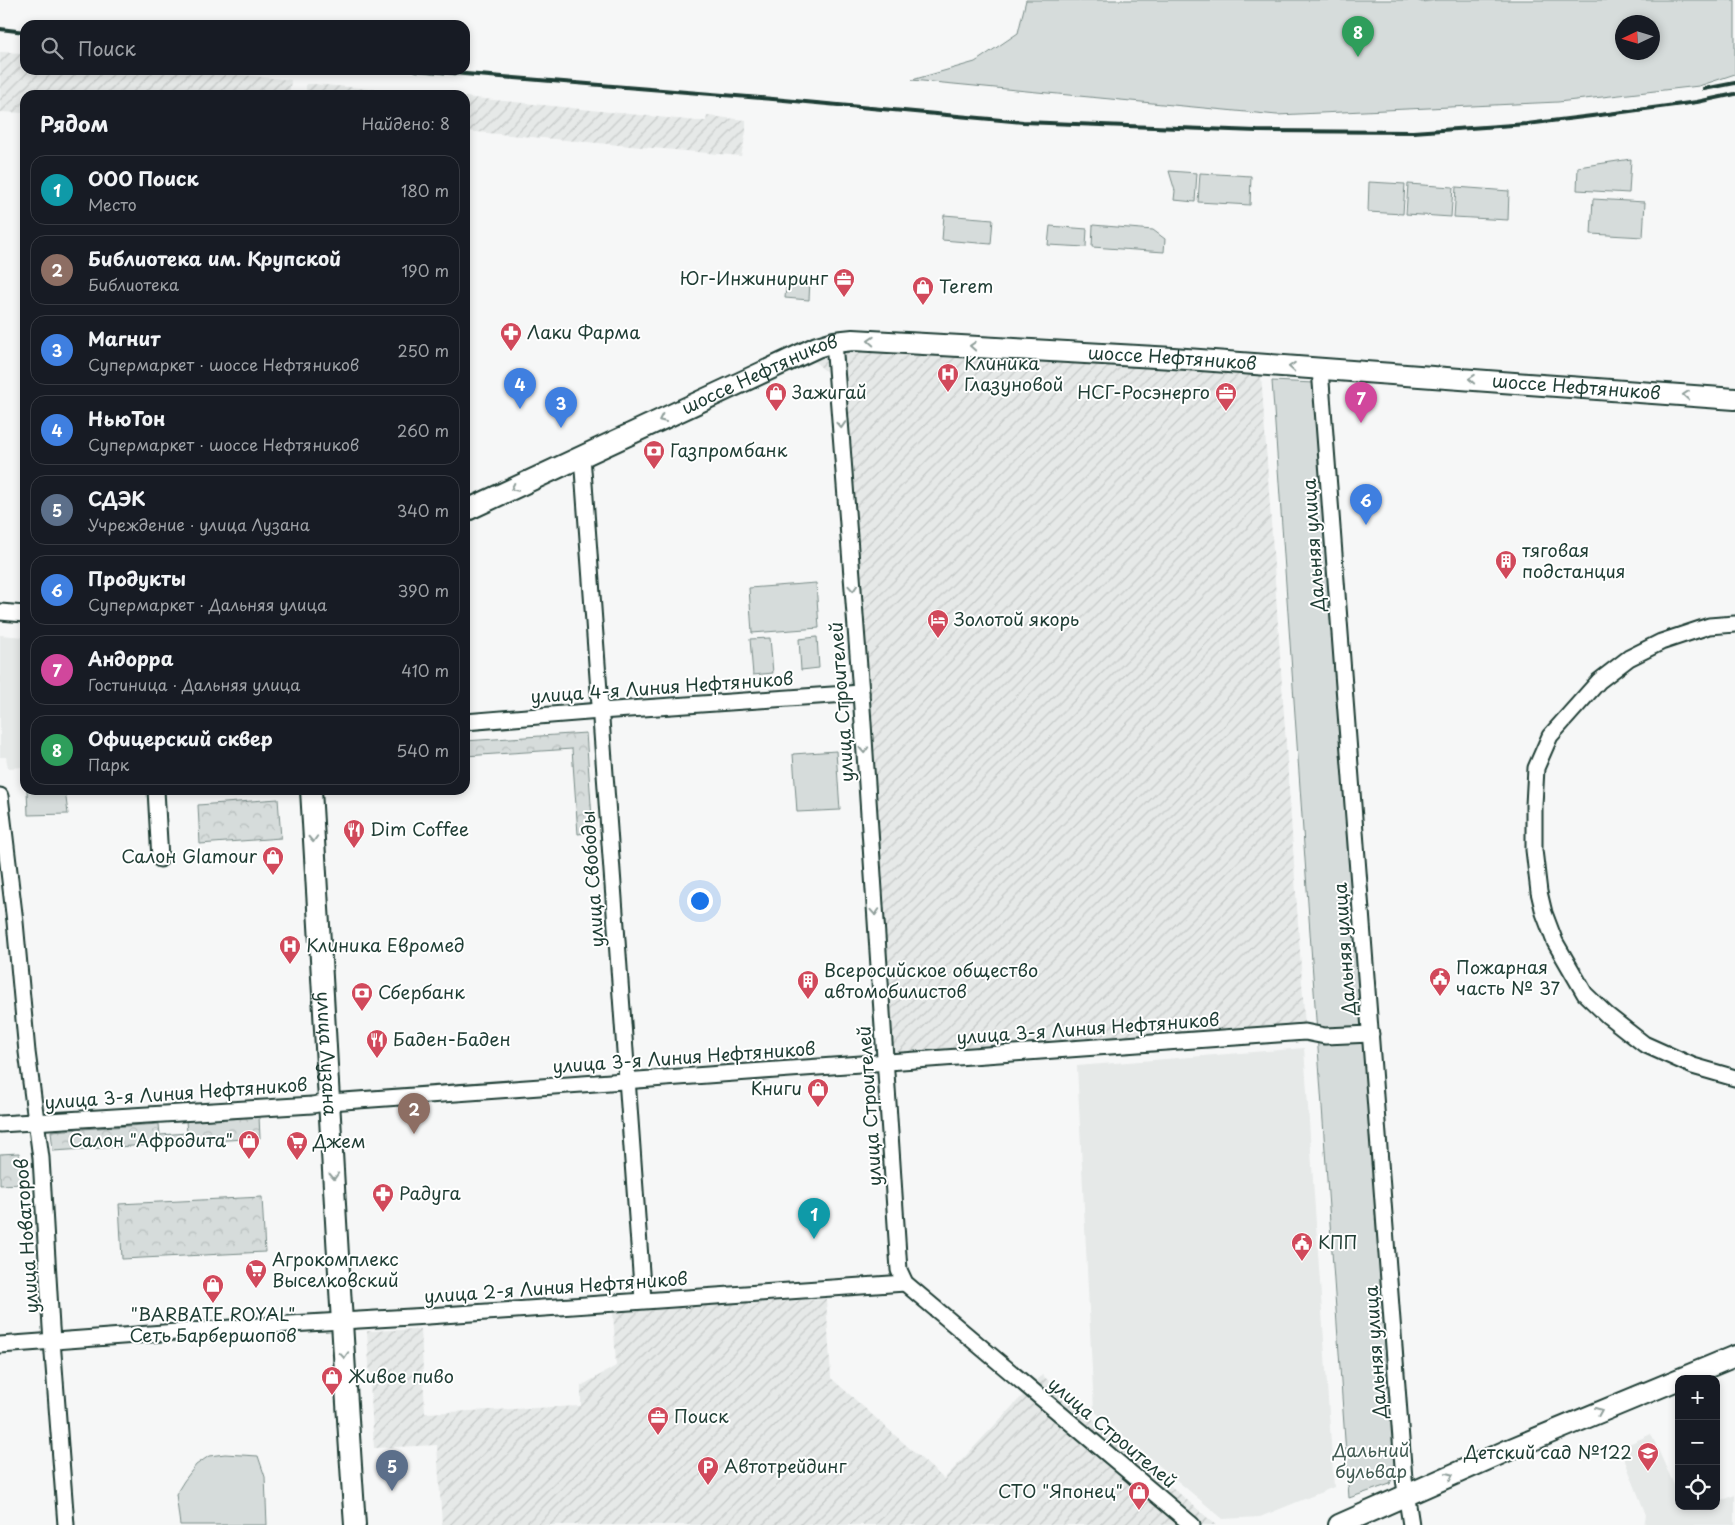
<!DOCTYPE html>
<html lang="ru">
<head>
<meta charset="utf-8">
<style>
  body { margin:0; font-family:"Playpen Sans",sans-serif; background:#242831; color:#f1f3f6 }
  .controls { position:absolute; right:15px; bottom:15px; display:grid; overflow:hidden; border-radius:10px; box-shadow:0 2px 8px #0003 }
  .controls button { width:45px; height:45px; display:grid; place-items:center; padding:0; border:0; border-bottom:1px solid #363941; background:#171b24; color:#f1f3f6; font:25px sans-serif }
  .compass { position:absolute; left:1615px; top:15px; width:45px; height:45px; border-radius:50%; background:#171b24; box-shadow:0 2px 8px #0003; rotate:266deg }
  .you { position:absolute; left:699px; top:900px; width:18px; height:18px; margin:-12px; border:4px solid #fff; border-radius:50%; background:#1a73e8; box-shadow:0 0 0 8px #1a73e833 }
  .badge { display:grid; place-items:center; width:32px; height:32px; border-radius:50%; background:#2563eb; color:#fff; font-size:16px; font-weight:700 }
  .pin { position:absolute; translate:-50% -41px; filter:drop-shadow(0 1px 2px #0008) }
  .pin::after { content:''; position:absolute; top:26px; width:18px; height:15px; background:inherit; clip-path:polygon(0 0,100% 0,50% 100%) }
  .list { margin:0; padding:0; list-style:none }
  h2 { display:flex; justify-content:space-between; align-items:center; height:65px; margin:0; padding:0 20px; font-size:21px }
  h2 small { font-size:16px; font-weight:400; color:#9ea1a6 }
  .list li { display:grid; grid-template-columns:32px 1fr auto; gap:15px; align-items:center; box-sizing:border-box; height:70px; margin:0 10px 10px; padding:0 10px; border:1px solid #363941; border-radius:15px }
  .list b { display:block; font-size:19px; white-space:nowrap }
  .list p { margin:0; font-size:16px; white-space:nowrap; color:#9ea1a6 }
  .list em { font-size:16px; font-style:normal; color:#9ea1a6 }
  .icon { flex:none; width:28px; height:28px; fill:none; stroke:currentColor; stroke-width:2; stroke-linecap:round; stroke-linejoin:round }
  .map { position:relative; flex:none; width:1735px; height:1525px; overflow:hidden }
  .search { position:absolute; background:#171b24; box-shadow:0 2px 8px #0003; left:20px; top:20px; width:450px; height:55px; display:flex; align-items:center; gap:12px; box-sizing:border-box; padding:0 18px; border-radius:15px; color:#9ea1a6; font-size:19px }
  .panel { position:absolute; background:#171b24; box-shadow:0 2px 8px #0003; left:20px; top:90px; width:450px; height:705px; border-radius:15px }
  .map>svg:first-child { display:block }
  .built { fill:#e6e9e8 }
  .industrial { fill:url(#industrial-furrows) }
  .green { fill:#d6dcdb; stroke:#7a8c88; fill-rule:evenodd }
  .forest { fill:url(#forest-crowns); stroke:#7a8c88 }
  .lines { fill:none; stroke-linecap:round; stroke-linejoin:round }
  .minor-casing { stroke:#1f3d34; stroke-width:19 }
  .major-casing { stroke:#1f3d34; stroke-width:24 }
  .minor { stroke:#fff; stroke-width:15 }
  .major { stroke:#fff; stroke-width:20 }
  .rail { stroke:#1f3d34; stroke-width:4 }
  .oneway { stroke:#8f9e9a }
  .labels { text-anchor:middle; stroke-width:4; stroke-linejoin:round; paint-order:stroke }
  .poi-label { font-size:18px; fill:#1f3d34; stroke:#fff; text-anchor:start }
  .street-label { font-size:18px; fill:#1f3d34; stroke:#fff }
  .park-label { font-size:18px; fill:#445d55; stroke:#fff }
</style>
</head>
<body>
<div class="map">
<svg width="1735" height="1525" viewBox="0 0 1735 1525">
  <defs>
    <pattern id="industrial-furrows" width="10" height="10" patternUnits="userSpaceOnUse" patternTransform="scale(1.25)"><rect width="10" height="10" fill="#e6e9e8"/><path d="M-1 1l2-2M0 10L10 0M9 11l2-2" fill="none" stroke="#c5c9c8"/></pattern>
    <pattern id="forest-crowns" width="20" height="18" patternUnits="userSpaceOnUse" patternTransform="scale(1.25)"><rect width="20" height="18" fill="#d6dcdb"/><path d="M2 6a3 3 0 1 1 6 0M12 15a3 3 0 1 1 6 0" fill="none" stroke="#b7bebd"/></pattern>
  </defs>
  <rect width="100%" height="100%" fill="#f6f7f7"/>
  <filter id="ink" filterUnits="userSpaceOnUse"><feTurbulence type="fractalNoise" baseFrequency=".02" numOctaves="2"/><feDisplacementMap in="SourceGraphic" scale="10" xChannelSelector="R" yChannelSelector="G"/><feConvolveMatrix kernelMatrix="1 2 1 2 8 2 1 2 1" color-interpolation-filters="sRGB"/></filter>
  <g filter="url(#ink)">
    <!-- built -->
    <g class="built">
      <polygon points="0,635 25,637 25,767 8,768 6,757 0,757"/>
      <polygon points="1304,1048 1334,1487 1260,1517 1223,1519 1094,1411 1077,1066"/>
      <polygon points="1651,1434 1679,1496 1679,1506 1687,1506 1699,1510 1709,1506 1716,1506 1716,1503 1735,1495 1735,1525 1644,1525 1646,1515 1620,1448"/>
    </g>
    <!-- industrial -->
    <g class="industrial">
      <polygon points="0,52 25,53 25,70 196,70 291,80 289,95 25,95 25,113 0,112"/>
      <polygon points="306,84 313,84 438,95 306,95"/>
      <polygon points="465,97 696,121 706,121 707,116 746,120 746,132 741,156 465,131"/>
      <polygon points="866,349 1261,373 1306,1042 880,1068 833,378 813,360 839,351"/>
      <polygon points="826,1299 831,1378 944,1479 1042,1375 1216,1525 442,1525 437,1445 374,1448 367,1331 421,1329 425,1413 581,1406 581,1386 616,1366 613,1309"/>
    </g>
    <!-- green -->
    <g class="green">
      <path d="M1026,0H1416L1422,2L1436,0H1735V74L1699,86L1558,102L1277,115L912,80L975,62L1018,33ZM1622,22H1652V52H1622Z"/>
      <polygon points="1631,159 1629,193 1577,190 1578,167"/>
      <polygon points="1169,171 1197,173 1195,202 1174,200 1175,191"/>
      <polygon points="1200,173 1251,176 1250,205 1198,202"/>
      <polygon points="1369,182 1405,184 1403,214 1368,212"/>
      <polygon points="1408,184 1453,187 1451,217 1406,214"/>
      <polygon points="1456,187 1509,191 1508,220 1454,217"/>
      <polygon points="1593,199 1645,202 1643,237 1591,234"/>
      <polygon points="944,215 993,219 991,244 942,240"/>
      <polygon points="1093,225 1153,230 1165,239 1164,252 1092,247"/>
      <polygon points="1050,226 1087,229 1086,247 1048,245"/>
      <polygon points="787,277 810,279 809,300 785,298"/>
      <polygon points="1272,381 1314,383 1396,1468 1390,1484 1349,1498"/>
      <polygon points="816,583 819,628 752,633 749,588"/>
      <polygon points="817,637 819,668 801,670 799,639"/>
      <polygon points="770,638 773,673 753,675 750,639"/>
      <polygon points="836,751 840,810 797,812 793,754"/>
      <polygon points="27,790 65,790 68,814 28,815"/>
      <polygon points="225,1454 258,1456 265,1477 267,1525 180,1525 176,1494 184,1481 196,1465 209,1456"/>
    </g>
    <!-- forest -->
    <g class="forest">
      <polygon points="586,733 593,832 578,834 572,749 465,756 465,741"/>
      <polygon points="278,799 281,838 200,844 198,805"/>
      <polygon points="259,1116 260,1138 53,1151 51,1131 159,1124 160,1135 187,1133 186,1121"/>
      <polygon points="19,1153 21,1184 0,1185 0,1154"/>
      <polygon points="262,1197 265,1252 122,1259 119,1204"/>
    </g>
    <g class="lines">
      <!-- minor casing -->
      <g class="minor-casing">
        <g id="minor">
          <polyline points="834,342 861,693 899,1270 905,1283 1192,1525"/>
          <polyline points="1320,369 1404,1479 1411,1525"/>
          <polyline points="582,456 643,1300"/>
          <polyline points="0,612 25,614"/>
          <polyline points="1735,624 1709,626 1661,642 1629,658 1599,681 1550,736 1536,768 1534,805 1534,850 1539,892 1544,913 1555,942 1585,994 1607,1015 1644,1044 1693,1066 1735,1078"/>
          <polyline points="465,722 600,711 861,693"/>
          <polyline points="156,790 160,859"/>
          <polyline points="0,796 15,922 27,1052 41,1158 51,1327 66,1525"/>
          <polyline points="0,1124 312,1105 330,1102 1305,1032 1325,1036 1371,1034"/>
          <polyline points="0,1345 273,1325 428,1316 905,1283"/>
        </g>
      </g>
      <!-- major casing -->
      <g class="major-casing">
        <g id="major">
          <path id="s1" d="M465,511L817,347L834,342L853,340L1173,358L1735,399"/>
          <path id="s2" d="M311,790C326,1035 338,1280 355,1525"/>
          <polyline points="1339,1525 1511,1449 1735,1356"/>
        </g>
      </g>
      <!-- minor -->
      <use href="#minor" class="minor"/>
      <!-- major -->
      <use href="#major" class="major"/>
      <!-- rail -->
      <g class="rail">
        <polyline points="0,29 25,32"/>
        <polyline points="416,70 773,99 1023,122 1257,131 1413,132 1527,124 1608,114 1697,102 1735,94"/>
        <polyline points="1704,89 1735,83"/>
      </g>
    </g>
    <!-- one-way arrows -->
    <defs><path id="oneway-chevron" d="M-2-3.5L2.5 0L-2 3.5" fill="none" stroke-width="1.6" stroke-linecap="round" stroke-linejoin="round" transform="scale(1.25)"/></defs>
    <g class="oneway">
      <use href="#oneway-chevron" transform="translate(871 341) rotate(-177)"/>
      <use href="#oneway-chevron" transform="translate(973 346) rotate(-177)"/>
      <use href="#oneway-chevron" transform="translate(1292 367) rotate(-176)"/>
      <use href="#oneway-chevron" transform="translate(1472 379) rotate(-176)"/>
      <use href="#oneway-chevron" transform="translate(1686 395) rotate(-175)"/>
      <use href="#oneway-chevron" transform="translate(662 419) rotate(155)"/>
      <use href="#oneway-chevron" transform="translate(841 425) rotate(86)"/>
      <use href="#oneway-chevron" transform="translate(514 488) rotate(154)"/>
      <use href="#oneway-chevron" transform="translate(853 588) rotate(86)"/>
      <use href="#oneway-chevron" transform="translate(864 750) rotate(87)"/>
      <use href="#oneway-chevron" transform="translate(313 839) rotate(87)"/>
      <use href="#oneway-chevron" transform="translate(875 912) rotate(86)"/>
      <use href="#oneway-chevron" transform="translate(334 1176) rotate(87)"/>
      <use href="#oneway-chevron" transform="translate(344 1355) rotate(86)"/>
      <use href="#oneway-chevron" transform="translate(1599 1411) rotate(-23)"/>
      <use href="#oneway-chevron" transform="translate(1450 1476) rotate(-24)"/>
    </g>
  </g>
  <!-- icons -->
  <defs>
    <g id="office-pin" transform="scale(1.125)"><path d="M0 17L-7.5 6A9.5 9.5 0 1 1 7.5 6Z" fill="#d1495b" stroke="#fff"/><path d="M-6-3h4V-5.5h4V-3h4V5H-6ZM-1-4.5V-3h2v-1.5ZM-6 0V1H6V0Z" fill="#fff"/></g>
    <g id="shop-pin" transform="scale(1.125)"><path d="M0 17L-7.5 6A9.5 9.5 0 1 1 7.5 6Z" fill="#d1495b" stroke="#fff"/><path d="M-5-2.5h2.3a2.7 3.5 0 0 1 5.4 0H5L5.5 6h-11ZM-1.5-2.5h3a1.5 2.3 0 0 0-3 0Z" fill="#fff"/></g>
    <g id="pharmacy-pin" transform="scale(1.125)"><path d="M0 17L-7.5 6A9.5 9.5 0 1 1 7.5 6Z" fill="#d1495b" stroke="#fff"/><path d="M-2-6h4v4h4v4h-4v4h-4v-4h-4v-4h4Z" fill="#fff"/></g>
    <g id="hospital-pin" transform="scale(1.125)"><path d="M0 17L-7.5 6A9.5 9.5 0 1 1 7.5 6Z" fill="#d1495b" stroke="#fff"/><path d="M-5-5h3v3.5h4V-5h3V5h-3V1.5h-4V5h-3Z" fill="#fff"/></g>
    <g id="bank-pin" transform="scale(1.125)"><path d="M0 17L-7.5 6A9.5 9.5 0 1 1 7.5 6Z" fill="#d1495b" stroke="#fff"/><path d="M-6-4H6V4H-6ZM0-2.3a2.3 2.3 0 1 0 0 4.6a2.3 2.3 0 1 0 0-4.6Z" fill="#fff"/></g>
    <g id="building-pin" transform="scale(1.125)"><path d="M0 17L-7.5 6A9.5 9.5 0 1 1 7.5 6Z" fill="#d1495b" stroke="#fff"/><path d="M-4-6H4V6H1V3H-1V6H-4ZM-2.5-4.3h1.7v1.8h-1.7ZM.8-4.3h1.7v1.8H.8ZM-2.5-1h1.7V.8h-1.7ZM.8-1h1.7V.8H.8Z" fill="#fff"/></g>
    <g id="hotel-pin" transform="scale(1.125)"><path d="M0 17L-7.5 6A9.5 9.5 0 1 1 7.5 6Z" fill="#d1495b" stroke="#fff"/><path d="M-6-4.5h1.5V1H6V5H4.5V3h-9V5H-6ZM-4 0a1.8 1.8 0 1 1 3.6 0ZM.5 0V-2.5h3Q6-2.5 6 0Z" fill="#fff"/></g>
    <g id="restaurant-pin" transform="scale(1.125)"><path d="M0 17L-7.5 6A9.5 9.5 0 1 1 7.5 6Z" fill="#d1495b" stroke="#fff"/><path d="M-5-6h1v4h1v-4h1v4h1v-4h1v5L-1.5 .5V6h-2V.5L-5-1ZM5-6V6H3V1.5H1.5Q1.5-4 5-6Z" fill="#fff"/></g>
    <g id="civic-pin" transform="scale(1.125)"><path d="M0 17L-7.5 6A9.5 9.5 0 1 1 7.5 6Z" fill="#d1495b" stroke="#fff"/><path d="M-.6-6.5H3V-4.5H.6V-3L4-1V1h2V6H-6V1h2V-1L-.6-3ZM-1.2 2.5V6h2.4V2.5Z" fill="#fff"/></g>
    <g id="supermarket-pin" transform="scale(1.125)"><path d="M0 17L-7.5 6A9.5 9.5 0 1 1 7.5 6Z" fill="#d1495b" stroke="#fff"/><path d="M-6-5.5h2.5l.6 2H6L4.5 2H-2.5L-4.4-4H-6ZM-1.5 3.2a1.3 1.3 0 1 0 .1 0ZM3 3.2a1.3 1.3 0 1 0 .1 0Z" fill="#fff"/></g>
    <g id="school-pin" transform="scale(1.125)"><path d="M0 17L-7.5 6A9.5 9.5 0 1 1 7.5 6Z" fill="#d1495b" stroke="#fff"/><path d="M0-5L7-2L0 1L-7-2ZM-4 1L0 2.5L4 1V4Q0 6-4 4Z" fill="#fff"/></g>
    <g id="parking-pin" transform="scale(1.125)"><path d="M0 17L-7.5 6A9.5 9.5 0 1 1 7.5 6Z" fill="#d1495b" stroke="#fff"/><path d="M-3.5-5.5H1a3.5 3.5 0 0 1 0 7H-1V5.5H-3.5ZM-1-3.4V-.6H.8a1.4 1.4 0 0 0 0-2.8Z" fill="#fff"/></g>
  </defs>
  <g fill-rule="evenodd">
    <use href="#office-pin" x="844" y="279"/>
    <use href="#shop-pin" x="923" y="287"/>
    <use href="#pharmacy-pin" x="511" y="333"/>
    <use href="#hospital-pin" x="948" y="374"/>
    <use href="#shop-pin" x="776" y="393"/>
    <use href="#office-pin" x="1226" y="393"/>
    <use href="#bank-pin" x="654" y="451"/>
    <use href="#building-pin" x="1506" y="561"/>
    <use href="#hotel-pin" x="938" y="620"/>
    <use href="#restaurant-pin" x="354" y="830"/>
    <use href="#shop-pin" x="273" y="857"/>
    <use href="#hospital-pin" x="290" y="946"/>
    <use href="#civic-pin" x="1440" y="978"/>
    <use href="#building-pin" x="808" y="981"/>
    <use href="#bank-pin" x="362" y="993"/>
    <use href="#restaurant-pin" x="377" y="1040"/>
    <use href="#shop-pin" x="818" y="1089"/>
    <use href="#shop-pin" x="249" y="1141"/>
    <use href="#supermarket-pin" x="297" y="1142"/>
    <use href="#pharmacy-pin" x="383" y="1194"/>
    <use href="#civic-pin" x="1302" y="1243"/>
    <use href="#supermarket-pin" x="256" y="1270"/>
    <use href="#shop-pin" x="213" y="1285"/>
    <use href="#shop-pin" x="332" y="1377"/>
    <use href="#office-pin" x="658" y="1417"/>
    <use href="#school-pin" x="1648" y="1453"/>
    <use href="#parking-pin" x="708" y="1467"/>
    <use href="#shop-pin" x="1139" y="1492"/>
  </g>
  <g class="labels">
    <!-- poi labels -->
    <g class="poi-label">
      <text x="828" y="285" text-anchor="end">Юг-Инжиниринг</text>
      <text x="939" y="293">Terem</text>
      <text x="527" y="339">Лаки Фарма</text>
      <text x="964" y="370">Клиника<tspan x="964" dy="21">Глазуновой</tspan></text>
      <text x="792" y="399">Зажигай</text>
      <text x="1210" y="399" text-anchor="end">НСГ-Росэнерго</text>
      <text x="670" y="457">Газпромбанк</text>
      <text x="1522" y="557">тяговая<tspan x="1522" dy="21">подстанция</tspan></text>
      <text x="954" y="626">Золотой якорь</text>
      <text x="370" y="836">Dim Coffee</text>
      <text x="257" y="863" text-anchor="end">Салон Glamour</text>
      <text x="306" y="952">Клиника Евромед</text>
      <text x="1456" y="974">Пожарная<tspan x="1456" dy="21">часть № 37</tspan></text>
      <text x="824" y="977">Всеросийское общество<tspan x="824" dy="21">автомобилистов</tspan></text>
      <text x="378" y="999">Сбербанк</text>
      <text x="393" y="1046">Баден-Баден</text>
      <text x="802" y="1095" text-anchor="end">Книги</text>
      <text x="233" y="1147" text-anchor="end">Салон "Афродита"</text>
      <text x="313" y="1148">Джем</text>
      <text x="399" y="1200">Радуга</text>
      <text x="1318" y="1249">КПП</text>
      <text x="272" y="1266">Агрокомплекс<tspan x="272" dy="21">Выселковский</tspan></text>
      <text x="213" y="1321" text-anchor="middle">"BARBATE ROYAL"<tspan x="213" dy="21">Сеть Барбершопов</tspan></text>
      <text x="348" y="1383">Живое пиво</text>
      <text x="674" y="1423">Поиск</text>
      <text x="1632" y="1459" text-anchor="end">Детский сад №122</text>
      <text x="724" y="1473">Автотрейдинг</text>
      <text x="1123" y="1498" text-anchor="end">СТО "Японец"</text>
    </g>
    <!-- street labels -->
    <g class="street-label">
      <text dy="6" stroke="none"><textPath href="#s1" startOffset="745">шоссе Нефтяников</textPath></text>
      <text dy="6" stroke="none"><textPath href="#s1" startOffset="325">шоссе Нефтяников</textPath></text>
      <text dy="6" stroke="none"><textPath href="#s1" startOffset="1150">шоссе Нефтяников</textPath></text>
      <text transform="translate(1314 545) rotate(-94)" y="6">Дальняя улица</text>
      <text transform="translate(662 688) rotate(-4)" y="6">улица 4-я Линия Нефтяников</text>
      <text transform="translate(842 702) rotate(-94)" y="6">улица Строителей</text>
      <text transform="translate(593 879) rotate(-94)" y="6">улица Свободы</text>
      <text transform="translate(1345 949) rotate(-94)" y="6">Дальняя улица</text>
      <text transform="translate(1088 1029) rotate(-4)" y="6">улица 3-я Линия Нефтяников</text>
      <text dy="6" stroke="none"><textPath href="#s2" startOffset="264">улица Лузана</textPath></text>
      <text transform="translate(684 1058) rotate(-4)" y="6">улица 3-я Линия Нефтяников</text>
      <text transform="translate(176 1094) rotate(-4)" y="6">улица 3-я Линия Нефтяников</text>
      <text transform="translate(870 1106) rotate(-94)" y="6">улица Строителей</text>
      <text transform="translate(27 1236) rotate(-94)" y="6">улица Новаторов</text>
      <text transform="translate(556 1288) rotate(-4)" y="6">улица 2-я Линия Нефтяников</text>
      <text transform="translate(1376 1352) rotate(-94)" y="6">Дальняя улица</text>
      <text transform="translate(1112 1433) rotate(40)" y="6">улица Строителей</text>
    </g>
    <!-- park labels -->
    <g class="park-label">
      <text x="1371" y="1457">Дальний<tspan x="1371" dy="21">бульвар</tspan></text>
    </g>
  </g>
</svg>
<div class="controls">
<button>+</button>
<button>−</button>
<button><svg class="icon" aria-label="locate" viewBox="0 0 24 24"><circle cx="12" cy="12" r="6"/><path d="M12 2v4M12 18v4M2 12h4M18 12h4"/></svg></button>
</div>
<svg class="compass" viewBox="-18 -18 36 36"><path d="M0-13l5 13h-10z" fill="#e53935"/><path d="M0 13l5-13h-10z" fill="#9ea1a6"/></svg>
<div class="you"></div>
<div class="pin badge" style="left:814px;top:1239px;background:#0f9aa8">1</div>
<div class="pin badge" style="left:414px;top:1134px;background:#8d6e63">2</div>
<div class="pin badge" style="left:561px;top:428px;background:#3f7fe0">3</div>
<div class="pin badge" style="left:520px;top:409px;background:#3f7fe0">4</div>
<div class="pin badge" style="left:392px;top:1491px;background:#5c6f8a">5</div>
<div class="pin badge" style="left:1366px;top:525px;background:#3f7fe0">6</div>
<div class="pin badge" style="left:1361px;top:423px;background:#d1479c">7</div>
<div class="pin badge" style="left:1358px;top:57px;background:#2e9e5b">8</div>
<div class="search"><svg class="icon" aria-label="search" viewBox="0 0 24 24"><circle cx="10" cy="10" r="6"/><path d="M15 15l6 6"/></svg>Поиск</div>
<section class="panel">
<h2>Рядом<small>Найдено: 8</small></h2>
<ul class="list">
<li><span class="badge" style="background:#0f9aa8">1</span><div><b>ООО Поиск</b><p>Место</p></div><em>180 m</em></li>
<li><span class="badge" style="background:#8d6e63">2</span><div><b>Библиотека им. Крупской</b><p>Библиотека</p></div><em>190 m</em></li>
<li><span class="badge" style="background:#3f7fe0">3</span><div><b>Магнит</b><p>Супермаркет · шоссе Нефтяников</p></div><em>250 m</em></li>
<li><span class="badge" style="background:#3f7fe0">4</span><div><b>НьюТон</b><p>Супермаркет · шоссе Нефтяников</p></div><em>260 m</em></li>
<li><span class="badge" style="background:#5c6f8a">5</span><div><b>СДЭК</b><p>Учреждение · улица Лузана</p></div><em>340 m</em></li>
<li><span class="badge" style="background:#3f7fe0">6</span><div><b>Продукты</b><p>Супермаркет · Дальняя улица</p></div><em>390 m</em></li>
<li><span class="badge" style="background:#d1479c">7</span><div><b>Андорра</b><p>Гостиница · Дальняя улица</p></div><em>410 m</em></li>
<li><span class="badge" style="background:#2e9e5b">8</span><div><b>Офицерский сквер</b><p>Парк</p></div><em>540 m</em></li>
</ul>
</section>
</div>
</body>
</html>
